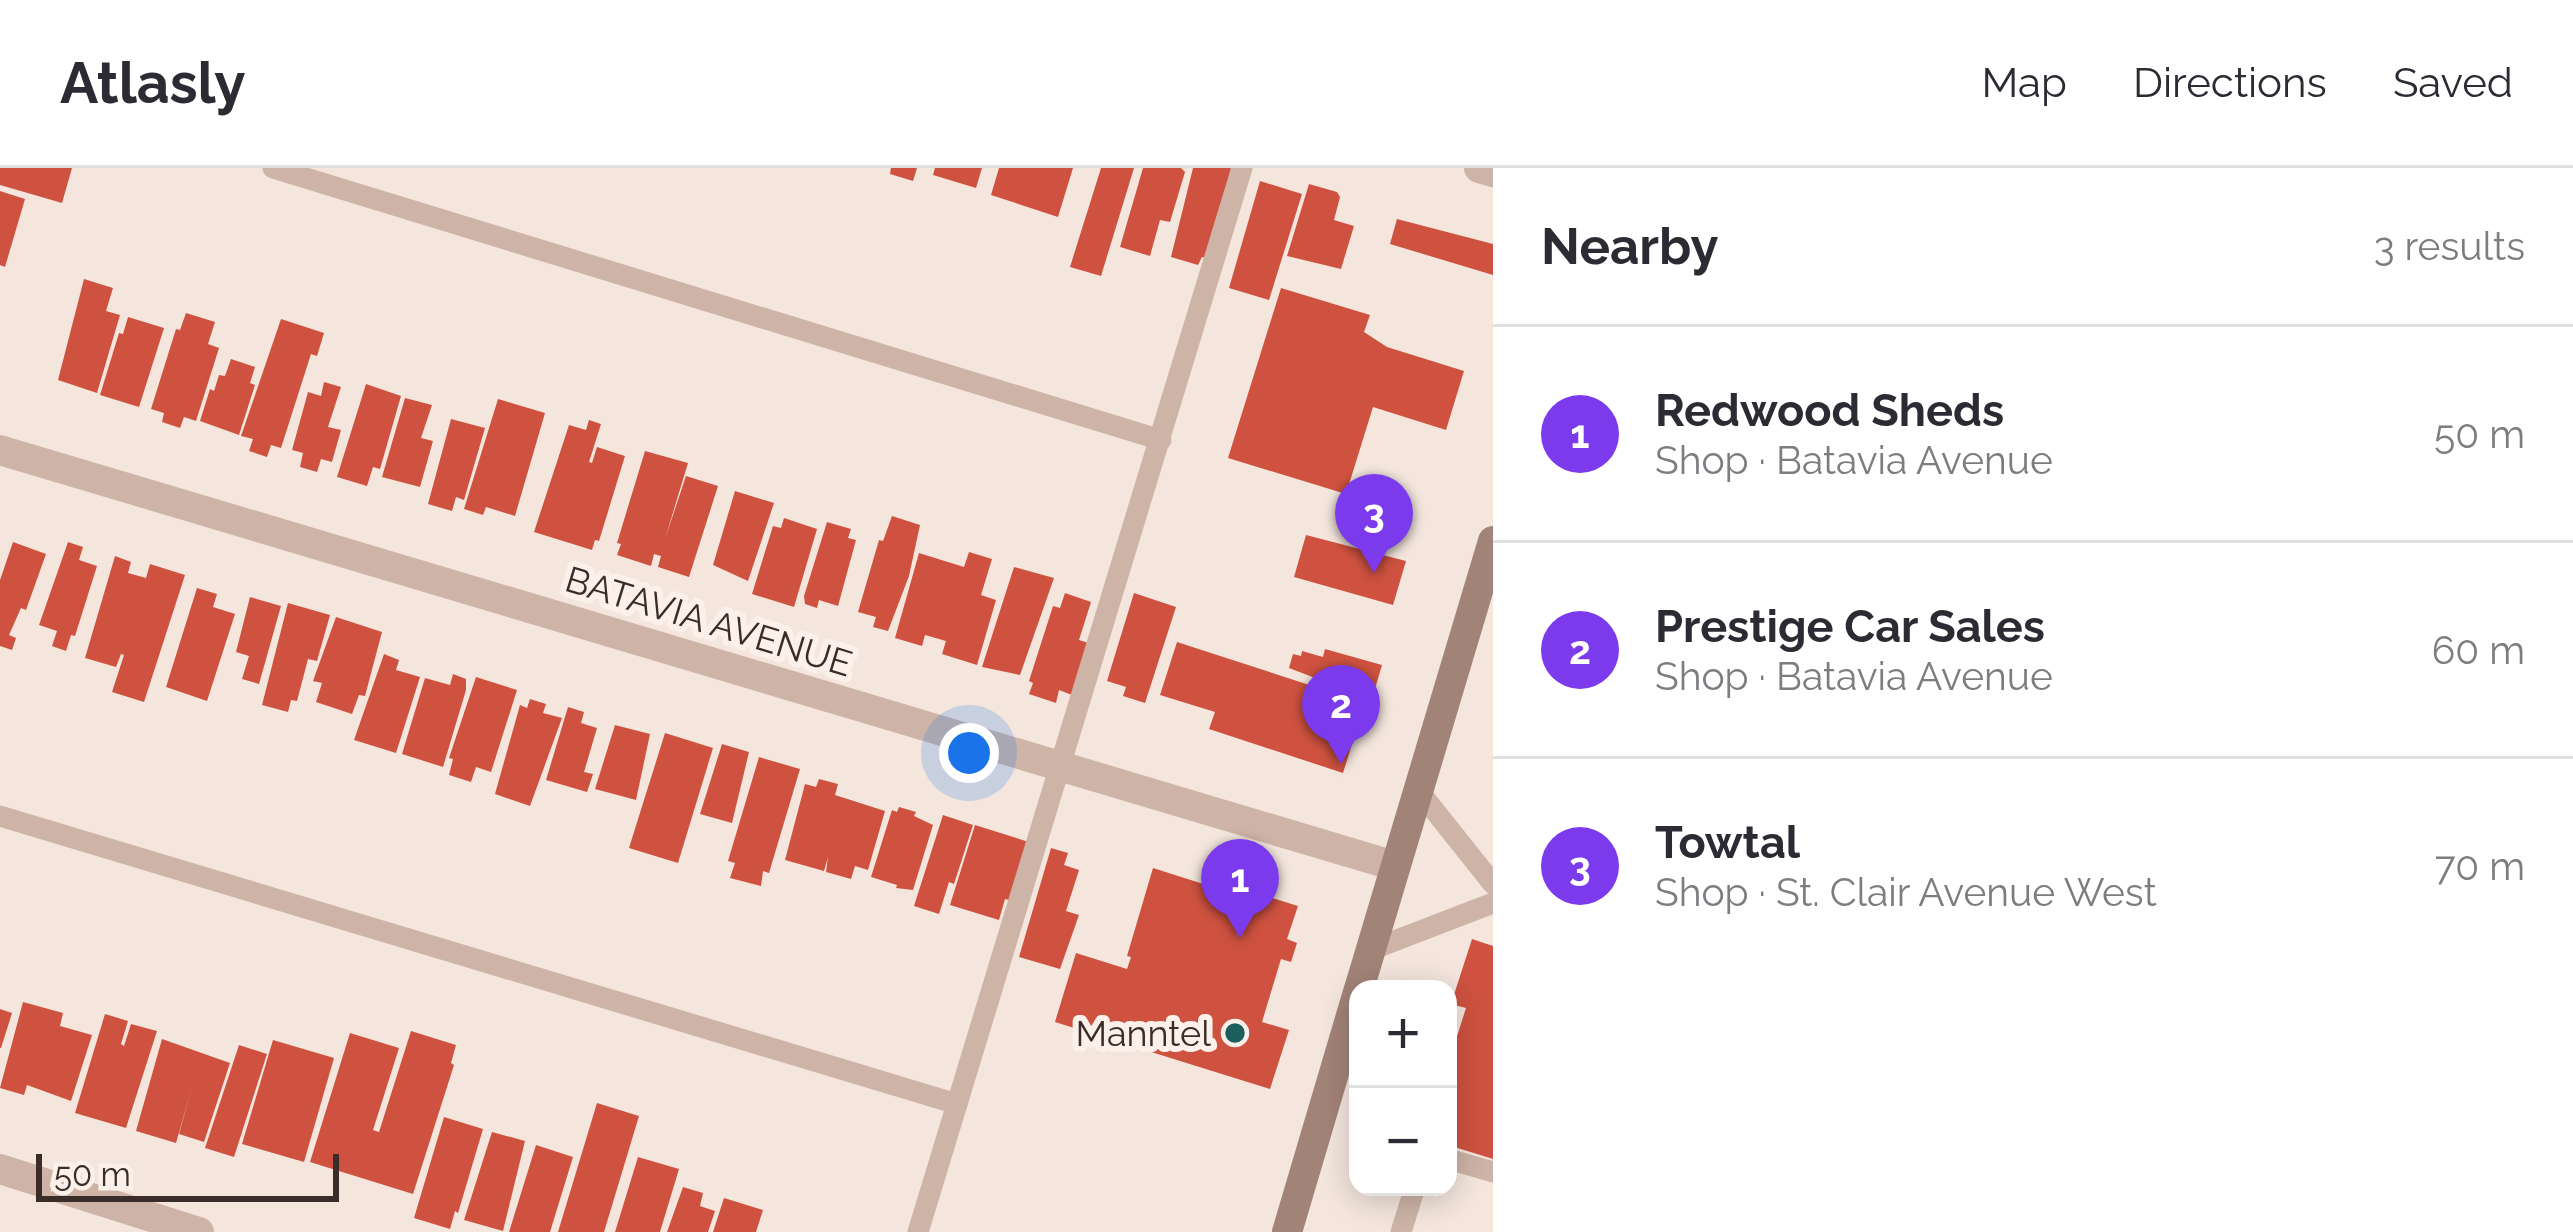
<!DOCTYPE html>
<html lang="en">
<head>
<meta charset="utf-8">
<style>
  body { margin:0; font-family:Raleway,sans-serif; background:#f7f7f7; color:#2b2b33 }
  .controls { position:absolute; right:36px; bottom:36px; display:grid; overflow:hidden; border-radius:24px; box-shadow:0 6px 30px #0003 }
  .controls button { width:108px; height:108px; display:grid; place-items:center; padding:0; border:0; border-bottom:3px solid #e1e1e2; background:#fff; color:#2b2b33; font:60px sans-serif }
  .scale { position:absolute; left:36px; bottom:30px; width:303px; box-sizing:border-box; padding-left:12px; border:6px solid #3a2c28; border-top:0; font-size:33px; line-height:42px; white-space:nowrap; color:#3a2c28; -webkit-text-stroke:9px #fbf1ea; paint-order:stroke }
  .you { position:absolute; left:969px; top:585px; width:42px; height:42px; margin:-30px; border:9px solid #fff; border-radius:50%; background:#1a73e8; box-shadow:0 0 0 18px #1a73e833 }
  .badge { display:grid; place-items:center; width:78px; height:78px; border-radius:50%; background:#7c3aed; color:#fff; font-size:39px; font-weight:700 }
  .pin { position:absolute; translate:-50% -99px; filter:drop-shadow(0 3px 6px #0008) }
  .pin::after { content:''; position:absolute; top:63px; width:42px; height:36px; background:inherit; clip-path:polygon(0 0,100% 0,50% 100%) }
  .list { margin:0; padding:0; list-style:none }
  h2 { display:flex; justify-content:space-between; align-items:center; height:156px; margin:0; padding:0 48px; font-size:51px }
  h2 small { font-size:39px; font-weight:400; color:#7c7c81 }
  .list li { display:grid; grid-template-columns:78px 1fr auto; gap:36px; align-items:center; box-sizing:border-box; height:216px; padding:0 48px; border-top:3px solid #e1e1e2 }
  .list b { display:block; font-size:45px; white-space:nowrap }
  .list p { margin:0; font-size:39px; white-space:nowrap; color:#7c7c81 }
  .list em { font-size:39px; font-style:normal; color:#7c7c81 }
  .map { position:relative; flex:none; width:1493px; height:1064px; overflow:hidden }
  header { display:flex; align-items:center; gap:72px; box-sizing:border-box; height:168px; padding:0 60px; background:#fff; border-bottom:3px solid #e1e1e2 }
  header strong { font-size:57px }
  nav { display:flex; gap:66px; margin-inline-start:auto; font-size:42px }
  main { display:flex }
  aside { flex:1; background:#fff }
  .map>svg:first-child { display:block }
  .building { fill:#cf5240 }
  .lines { fill:none; stroke-linecap:round; stroke-linejoin:round }
  .lane { stroke:#ceb4a7; stroke-width:21 }
  .street { stroke:#ceb4a7; stroke-width:30 }
  .secondary { stroke:#a28378; stroke-width:30 }
  .poi-dot { fill:#1a5f5b; stroke:#fbf1ea; stroke-width:4.5 }
  .labels { text-anchor:middle; stroke-width:12; stroke-linejoin:round; paint-order:stroke }
  .street-label { font-size:36px; fill:#3a2c28; stroke:#fbf1ea }
  .poi-label { font-size:36px; fill:#3a2c28; stroke:#fbf1ea; text-anchor:end }
</style>
</head>
<body>
<header>
<strong>Atlasly</strong>
<nav><a>Map</a><a>Directions</a><a>Saved</a></nav>
</header>
<main>
<div class="map">
<svg width="1493" height="1064" viewBox="0 0 1493 1064">
  <rect width="100%" height="100%" fill="#f4e6dd"/>
  <!-- building -->
  <g class="building">
    <polygon points="0,0 72,0 62,35 0,17"/>
    <polygon points="891,0 917,0 913,13 890,6"/>
    <polygon points="935,0 982,0 976,20 933,7"/>
    <polygon points="999,0 1073,0 1058,49 991,27"/>
    <polygon points="1101,0 1134,0 1101,108 1070,99"/>
    <polygon points="1143,0 1181,0 1185,4 1170,54 1160,52 1150,88 1120,79"/>
    <polygon points="1193,0 1231,0 1209,91 1202,89 1198,97 1171,89"/>
    <polygon points="1260,13 1302,26 1269,132 1229,120"/>
    <polygon points="1309,16 1337,24 1340,29 1334,52 1354,58 1341,101 1287,88"/>
    <polygon points="0,23 25,31 5,99 0,97"/>
    <polygon points="1397,51 1493,76 1493,107 1390,76"/>
    <polygon points="84,111 113,120 106,143 120,147 97,225 58,212"/>
    <polygon points="1281,120 1370,147 1364,164 1387,179 1464,203 1446,262 1373,239 1346,326 1228,290"/>
    <polygon points="186,145 215,154 208,176 219,180 196,253 184,249 180,260 162,254 164,245 151,241 176,161 180,162"/>
    <polygon points="128,149 164,160 139,239 100,227 119,165 123,166"/>
    <polygon points="281,151 324,165 317,188 311,186 281,280 271,277 267,289 249,283 253,271 241,268"/>
    <polygon points="231,191 255,199 250,215 255,217 239,267 200,253 210,221 214,223 219,207 225,208"/>
    <polygon points="324,214 341,219 328,259 341,262 332,294 321,291 317,304 300,299 303,285 292,282 308,224 321,228"/>
    <polygon points="366,216 401,228 380,301 373,299 367,318 337,309"/>
    <polygon points="405,230 432,237 421,270 433,273 420,319 382,309"/>
    <polygon points="498,231 545,245 515,348 486,339 483,347 464,341"/>
    <polygon points="451,251 485,260 464,332 456,329 452,343 428,336"/>
    <polygon points="589,252 601,256 589,294 592,295 597,279 625,288 599,373 595,372 592,382 534,364 569,257 586,262"/>
    <polygon points="645,283 688,295 665,371 686,308 718,318 689,409 658,399 661,388 654,386 651,398 617,387 621,376 617,375"/>
    <polygon points="735,323 774,335 748,413 713,397"/>
    <polygon points="892,348 920,357 909,408 888,463 873,459 876,449 858,444 879,372 883,373"/>
    <polygon points="784,350 817,361 794,439 752,426 773,358 781,360"/>
    <polygon points="827,354 851,361 848,370 856,372 838,438 819,432 817,440 805,436 804,428"/>
    <polygon points="1306,367 1406,393 1393,437 1294,409"/>
    <polygon points="13,374 46,386 26,442 21,440 9,467 16,470 12,482 0,478 0,412"/>
    <polygon points="68,374 83,379 79,392 97,398 75,468 71,467 66,483 52,478 57,463 39,457"/>
    <polygon points="969,384 992,391 981,427 996,432 977,497 942,486 946,473 925,467 922,478 895,470 919,385 964,399"/>
    <polygon points="115,388 131,394 128,405 146,410 150,396 185,407 144,534 112,524 124,487 121,486 116,499 85,490"/>
    <polygon points="1014,399 1054,410 1020,507 982,499"/>
    <polygon points="197,420 217,426 213,439 235,446 207,533 166,519"/>
    <polygon points="1065,425 1091,434 1079,472 1098,478 1072,527 1059,522 1056,535 1029,526 1033,515 1029,513 1053,438 1060,440"/>
    <polygon points="1134,425 1176,439 1145,535 1123,528 1126,519 1107,513"/>
    <polygon points="250,429 281,438 259,516 242,511 249,488 236,484"/>
    <polygon points="288,435 330,447 317,493 308,491 297,533 291,532 288,544 262,537"/>
    <polygon points="336,449 382,464 365,528 359,527 352,546 316,534 322,515 313,513"/>
    <polygon points="1177,474 1365,535 1343,605 1209,561 1215,544 1160,527"/>
    <polygon points="1325,481 1382,497 1372,531 1314,513 1315,510 1289,500 1293,486 1301,488 1302,483 1323,489"/>
    <polygon points="384,486 399,492 396,502 420,509 396,585 354,572"/>
    <polygon points="453,506 466,511 466,522 443,599 402,586 425,510 450,517"/>
    <polygon points="476,509 517,522 491,604 476,599 471,614 449,607 453,591 449,590"/>
    <polygon points="530,531 546,536 543,545 562,550 530,638 495,626 520,537 527,540"/>
    <polygon points="568,539 584,544 581,555 597,560 584,604 593,606 587,624 546,612"/>
    <polygon points="615,557 650,566 636,632 595,621"/>
    <polygon points="665,565 713,580 678,695 629,680"/>
    <polygon points="722,576 749,584 732,655 700,646"/>
    <polygon points="759,589 800,601 769,705 763,703 761,718 730,710 735,695 728,693"/>
    <polygon points="819,611 838,616 835,627 885,643 868,702 855,698 851,711 826,704 828,689 824,703 785,692 805,616 816,619"/>
    <polygon points="899,639 916,644 914,648 933,657 913,722 896,720 897,717 871,709 892,642 897,644"/>
    <polygon points="943,647 973,657 954,716 949,714 939,746 914,738"/>
    <polygon points="975,657 1032,675 1016,734 1005,731 999,752 950,737"/>
    <polygon points="1051,680 1068,685 1064,697 1079,702 1066,743 1079,747 1060,801 1019,789"/>
    <polygon points="1153,700 1241,728 1243,721 1298,738 1287,771 1297,775 1291,794 1281,791 1262,854 1289,862 1270,921 1055,854 1076,785 1127,801 1131,789 1127,788"/>
    <polygon points="1472,771 1493,778 1493,991 1448,977 1448,897 1466,840 1451,836"/>
    <polygon points="23,834 63,845 60,858 92,867 71,933 27,917 24,927 0,920"/>
    <polygon points="0,841 12,845 1,880 0,880"/>
    <polygon points="105,846 128,853 121,876 124,878 131,856 157,863 126,960 75,945"/>
    <polygon points="411,863 456,877 451,895 454,897 413,1026 310,994 350,865 399,880 373,962 379,964"/>
    <polygon points="162,871 230,895 204,974 179,966 192,919 176,975 136,963"/>
    <polygon points="273,872 334,890 304,994 242,976"/>
    <polygon points="239,877 267,886 234,989 205,980"/>
    <polygon points="597,935 639,948 604,1064 558,1064"/>
    <polygon points="444,949 483,961 458,1045 455,1043 450,1061 414,1050"/>
    <polygon points="492,964 525,973 503,1063 464,1052"/>
    <polygon points="536,977 573,989 550,1064 509,1064"/>
    <polygon points="638,989 679,1001 660,1064 615,1064"/>
    <polygon points="683,1019 703,1025 700,1038 715,1043 708,1064 667,1064"/>
    <polygon points="724,1030 763,1042 756,1064 713,1064"/>
  </g>
  <g class="lines">
    <!-- lane -->
    <g class="lane">
      <polyline points="273,0 1161,272"/>
      <polyline points="1419,623 1493,716"/>
      <polyline points="0,648 957,936"/>
      <polyline points="1371,782 1493,735"/>
      <polyline points="1448,991 1493,1004"/>
      <polyline points="918,1064 1242,0"/>
      <polyline points="1401,1064 1415,1019"/>
    </g>
    <!-- street -->
    <g class="street">
      <polyline points="1479,0 1493,4"/>
      <polyline points="0,282 1395,698"/>
      <polyline points="0,1001 199,1064"/>
    </g>
    <!-- secondary -->
    <g class="secondary">
      <polyline points="1359,821 1493,373"/>
      <polyline points="1287,1064 1358,824"/>
    </g>
  </g>
  <!-- markers -->
  <circle class="poi-dot" cx="1235" cy="865" r="12"/>
  <g class="labels">
    <!-- street labels -->
    <g class="street-label">
      <text transform="translate(709 453) rotate(17)" y="13">BATAVIA AVENUE</text>
    </g>
    <!-- poi labels -->
    <g class="poi-label">
      <text x="1211" y="878">Manntel</text>
    </g>
  </g>
</svg>
<div class="controls">
<button>+</button>
<button>−</button>
</div>
<div class="scale">50 m</div>
<div class="you"></div>
<div class="pin badge" style="left:1240px;top:770px">1</div>
<div class="pin badge" style="left:1341px;top:596px">2</div>
<div class="pin badge" style="left:1374px;top:405px">3</div>
</div>
<aside>
<h2>Nearby<small>3 results</small></h2>
<ul class="list">
<li><span class="badge">1</span><div><b>Redwood Sheds</b><p>Shop · Batavia Avenue</p></div><em>50 m</em></li>
<li><span class="badge">2</span><div><b>Prestige Car Sales</b><p>Shop · Batavia Avenue</p></div><em>60 m</em></li>
<li><span class="badge">3</span><div><b>Towtal</b><p>Shop · St. Clair Avenue West</p></div><em>70 m</em></li>
</ul>
</aside>
</main>
</body>
</html>
